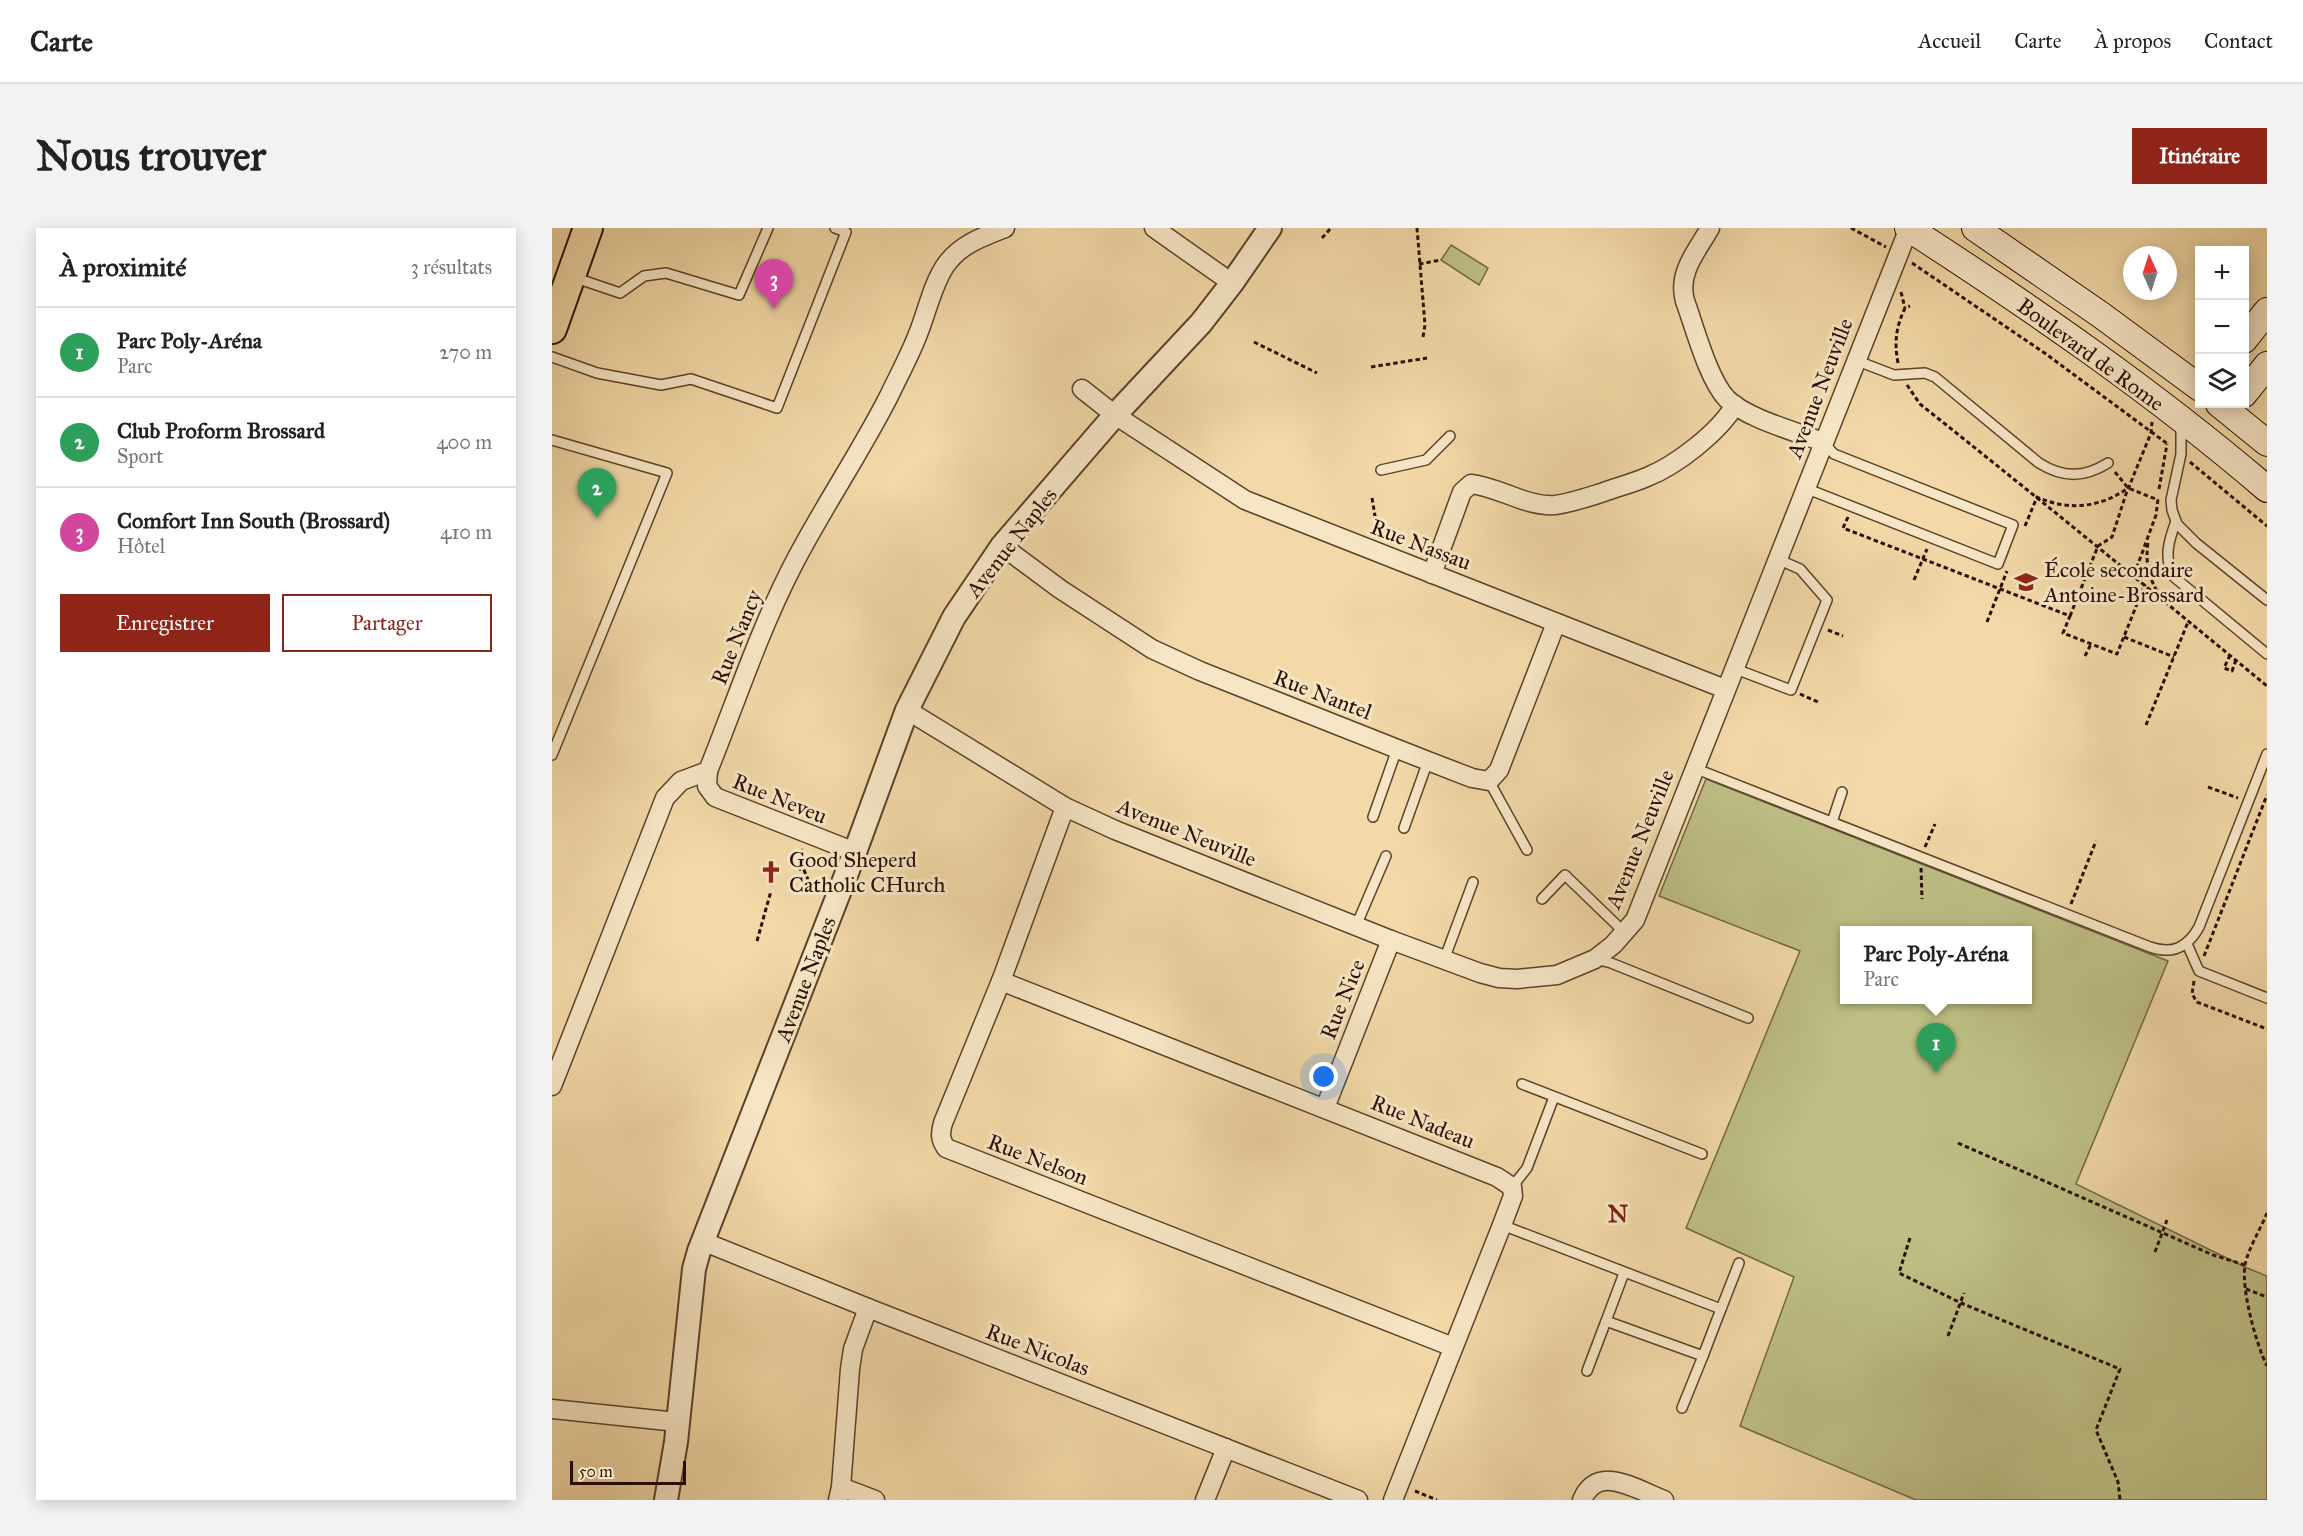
<!DOCTYPE html>
<html lang="fr">
<head>
<meta charset="utf-8">
<style>
  body { margin:0; font-family:"IM FELL Great Primer",serif; background:#f2f2f2; color:#222 }
  .controls { position:absolute; right:18px; top:18px; display:grid; overflow:hidden; border-radius:0px; box-shadow:0 3px 15px #0003 }
  .controls button { width:54px; height:54px; display:grid; place-items:center; padding:0; border:0; border-bottom:2px solid #e0e0e0; background:#fff; color:#222; font:30px sans-serif }
  .compass { position:absolute; left:1571px; top:18px; width:54px; height:54px; border-radius:50%; background:#fff; box-shadow:0 3px 15px #0003; rotate:357deg }
  .scale { position:absolute; left:18px; bottom:15px; width:116px; box-sizing:border-box; padding-left:6px; border:3px solid #2a0e02; border-top:0; font-size:16px; line-height:21px; white-space:nowrap; color:#2a0e02; -webkit-text-stroke:4px #f7e6c6; paint-order:stroke }
  .you { position:absolute; left:772px; top:849px; width:21px; height:21px; margin:-15px; border:4px solid #fff; border-radius:50%; background:#1a73e8; box-shadow:0 0 0 9px #1a73e833 }
  .badge { display:grid; place-items:center; width:39px; height:39px; border-radius:50%; background:#8f2418; color:#fff; font-size:20px; font-weight:700 }
  .pin { position:absolute; translate:-50% -50px; filter:drop-shadow(0 2px 3px #0008) }
  .pin::after { content:''; position:absolute; top:32px; width:21px; height:18px; background:inherit; clip-path:polygon(0 0,100% 0,50% 100%) }
  .popup { position:absolute; left:1288px; top:698px; width:192px; height:78px; box-sizing:border-box; display:grid; place-content:center; border-radius:0px; background:#fff; filter:drop-shadow(0 2px 4px #0005); font-size:20px; white-space:nowrap; color:#767676 }
  .popup b { font-size:22px; color:#222 }
  .popup::after { content:''; position:absolute; left:50%; top:100%; margin-left:-12px; border:12px solid transparent; border-top-color:#fff }
  .list { margin:0; padding:0; list-style:none }
  h2 { display:flex; justify-content:space-between; align-items:center; height:78px; margin:0; padding:0 24px; font-size:26px }
  h2 small { font-size:20px; font-weight:400; color:#767676 }
  .list li { display:grid; grid-template-columns:39px 1fr auto; gap:18px; align-items:center; box-sizing:border-box; height:90px; padding:0 24px; border-top:2px solid #e0e0e0 }
  .list b { display:block; font-size:22px; white-space:nowrap }
  .list p { margin:0; font-size:20px; white-space:nowrap; color:#767676 }
  .list em { font-size:20px; font-style:normal; color:#767676 }
  .actions { display:flex; gap:12px; padding:18px 24px }
  .actions a { flex:1; padding:14px 0; border:2px solid #8f2418; border-radius:0px; text-align:center; font-size:21px; color:#8f2418 }
  .actions .main { background:#8f2418; color:#fff }
  .icon { flex:none; width:33px; height:33px; fill:none; stroke:currentColor; stroke-width:2; stroke-linecap:round; stroke-linejoin:round }
  .map { position:relative; flex:none; width:1715px; height:1272px; overflow:hidden; border-radius:0px }
  header { display:flex; align-items:center; gap:36px; box-sizing:border-box; height:84px; padding:0 30px; background:#fff; border-bottom:2px solid #e0e0e0 }
  header strong { font-size:28px }
  nav { display:flex; gap:33px; margin-inline-start:auto; font-size:21px }
  .intro { display:flex; align-items:center; justify-content:space-between; box-sizing:border-box; height:144px; padding:0 36px }
  h1 { margin:0; font-size:42px }
  .button { padding:15px 27px; border-radius:0px; background:#8f2418; color:#fff; font-size:21px; font-weight:700 }
  main { display:flex; gap:36px; padding:0 36px }
  aside { flex:1; background:#fff; border-radius:0px; box-shadow:0 3px 15px #0003 }
  .map>svg:first-child { display:block }
  .green { fill:#bdbf85; stroke:#746644; stroke-width:1.5; fill-rule:evenodd }
  .lines { fill:none; stroke-linecap:round; stroke-linejoin:round }
  .service-casing { stroke:#5c412b; stroke-width:12 }
  .minor-casing { stroke:#5c412b; stroke-width:21 }
  .tertiary-casing { stroke:#5c412b; stroke-width:26 }
  .secondary-casing { stroke:#2a0e02; stroke-width:28 }
  .primary-casing { stroke:#2a0e02; stroke-width:32 }
  .path { stroke:#2a0e02; stroke-width:3; stroke-dasharray:4.5 3; stroke-linecap:butt }
  .service { stroke:#f7e6c6; stroke-width:9 }
  .minor { stroke:#f7e6c6; stroke-width:18 }
  .tertiary { stroke:#f7e6c6; stroke-width:22 }
  .secondary { stroke:#f7e6c6; stroke-width:26 }
  .primary { stroke:#f2d9a7; stroke-width:28 }
  .labels { text-anchor:middle; stroke-width:6; stroke-linejoin:round; paint-order:stroke }
  .street-label { font-size:22px; fill:#2a0e02; stroke:#f7e6c6 }
  .poi-label { font-size:22px; fill:#2a0e02; stroke:#f7e6c6; text-anchor:start }
  .neighbourhood-label { font-size:24px; font-weight:bold; fill:#7a1f14; stroke:#f7e6c6 }
</style>
</head>
<body>
<header>
<strong>Carte</strong>
<nav><a>Accueil</a><a>Carte</a><a>À propos</a><a>Contact</a></nav>
</header>
<div class="intro"><h1>Nous trouver</h1><a class="button">Itinéraire</a></div>
<main>
<aside>
<h2>À proximité<small>3 résultats</small></h2>
<ul class="list">
<li><span class="badge" style="background:#2e9e5b">1</span><div><b>Parc Poly-Aréna</b><p>Parc</p></div><em>270 m</em></li>
<li><span class="badge" style="background:#2e9e5b">2</span><div><b>Club Proform Brossard</b><p>Sport</p></div><em>400 m</em></li>
<li><span class="badge" style="background:#d1479c">3</span><div><b>Comfort Inn South (Brossard)</b><p>Hôtel</p></div><em>410 m</em></li>
</ul>
<div class="actions"><a class="main">Enregistrer</a><a>Partager</a></div>
</aside>
<div class="map">
<svg width="1715" height="1272" viewBox="0 0 1715 1272">
  <rect width="100%" height="100%" fill="#f2d9a7"/>
  <filter id="stains"><feTurbulence type="fractalNoise" baseFrequency=".00333" numOctaves="4"/><feColorMatrix values="0 0 0 0 .2 0 0 0 0 .09 0 0 0 0 .02 0 0 0 .5 -.17"/></filter>
  <radialGradient id="worn" r=".72"><stop offset=".6" stop-color="#630" stop-opacity="0"/><stop offset="1" stop-color="#630" stop-opacity=".3"/></radialGradient>
  <!-- green -->
  <g class="green">
    <polygon points="899,17 936,40 927,57 889,32"/>
    <path d="M1154,551L1616,733L1524,956L1695,1040L1715,1048V1272H1364L1188,1198L1242,1049L1134,1000L1248,723L1107,668ZM1292,702H1476V772H1292Z"/>
  </g>
  <g class="lines">
    <!-- service casing -->
    <g class="service-casing">
      <g id="service">
        <polyline points="21,49 68,65 92,48 114,45 187,67 216,0"/>
        <polyline points="0,129 45,145 109,157 139,151 225,180 294,4 283,0"/>
        <path d="M1303,132L1342,147L1373,145L1383,149L1487,235C1511,250 1532,250 1556,235"/>
        <polyline points="1629,195 1629,226 1619,272 1620,282 1625,296 1644,315 1715,372"/>
        <polyline points="0,212 115,245 0,527"/>
        <polyline points="829,242 874,232 898,208"/>
        <polyline points="1253,260 1446,336 1461,297 1282,226 1271,214"/>
        <path d="M1624,293C1617,312 1611,330 1622,349L1715,426"/>
        <polyline points="1181,440 1239,462 1275,372 1248,341 1225,331"/>
        <path d="M1142,540L1598,719C1621,727 1636,719 1647,699L1715,526"/>
        <polyline points="937,553 975,622"/>
        <polyline points="821,589 845,521"/>
        <polyline points="1280,594 1290,564"/>
        <polyline points="852,600 876,533"/>
        <polyline points="990,671 1013,647 1073,705"/>
        <polyline points="804,698 834,628"/>
        <polyline points="1635,716 1647,743 1715,770"/>
        <polyline points="1043,731 1059,735 1196,790"/>
        <polyline points="892,732 921,654"/>
        <polyline points="970,856 1150,926"/>
        <polyline points="960,959 975,940 1002,869"/>
        <polyline points="950,997 1169,1081 1151,1128 1054,1093 1072,1045"/>
        <polyline points="1169,1081 1187,1035"/>
        <polyline points="1035,1143 1054,1093"/>
        <polyline points="1130,1180 1151,1128"/>
      </g>
    </g>
    <!-- minor casing -->
    <g class="minor-casing">
      <g id="minor">
        <polyline points="602,0 680,55"/>
        <path d="M1158,0C1145,23 1125,45 1133,73C1143,100 1156,151 1175,171C1194,190 1245,204 1271,214"/>
        <polyline points="530,161 563,187 693,272 1173,461"/>
        <polyline points="450,318 508,361 600,421 648,443 876,533 920,550 937,553 947,542 1004,395"/>
        <path d="M880,346L910,264L919,256C947,259 974,279 1003,277C1019,275 1036,269 1052,264C1066,259 1081,255 1095,249C1125,237 1167,204 1183,177"/>
        <polyline points="355,482 513,579 563,602 839,712 928,745 947,750 965,751 1005,747 1043,731 1061,717 1083,692 1357,0"/>
        <polyline points="156,543 155,558 163,569 303,624"/>
        <path d="M513,579L449,753L391,895C388,906 388,911 394,920L901,1119"/>
        <polyline points="449,753 945,949 960,959 961,968 950,997 841,1272"/>
        <path d="M0,858L113,570L129,553L156,543C183,476 206,406 239,341C269,282 307,227 337,168C347,147 358,127 366,106C375,84 380,58 393,38C407,17 430,9 453,0"/>
        <polyline points="773,880 839,712"/>
        <polyline points="150,1013 316,1080 806,1272"/>
        <polyline points="0,1181 125,1194"/>
        <polyline points="289,1259 323,1272"/>
        <polyline points="286,1272 289,1259 298,1141 301,1121 316,1080"/>
        <polyline points="653,1272 674,1220"/>
        <path d="M1030,1272C1046,1235 1083,1261 1112,1272"/>
      </g>
    </g>
    <!-- tertiary casing -->
    <g class="tertiary-casing">
      <polyline id="tertiary" points="114,1272 124,1214 142,1041 147,1023 303,624 355,482 402,389 450,318 563,187 649,95 680,55 718,0"/>
    </g>
    <!-- secondary casing -->
    <g class="secondary-casing">
      <g id="secondary">
        <path d="M1356,0C1480,80 1603,165 1715,261"/>
        <polyline points="1423,0 1549,87 1648,160"/>
        <polyline points="1692,112 1715,83"/>
        <polyline points="1692,166 1715,137"/>
        <polyline points="1667,176 1715,215"/>
      </g>
    </g>
    <!-- primary casing -->
    <g class="primary-casing">
      <polyline id="primary" points="0,101 36,0"/>
    </g>
    <!-- path -->
    <g class="path">
      <polyline points="865,0 873,97 871,109"/>
      <polyline points="1299,0 1334,19"/>
      <polyline points="770,10 779,0"/>
      <polyline points="1360,35 1494,126 1617,217"/>
      <polyline points="867,36 889,32"/>
      <polyline points="1349,64 1353,80"/>
      <polyline points="702,114 765,145"/>
      <path d="M1346,135C1342,114 1344,99 1353,80L1358,78"/>
      <polyline points="819,139 875,130"/>
      <path d="M1355,157L1368,176C1485,269 1600,363 1715,458"/>
      <polyline points="1638,234 1715,298"/>
      <polyline points="1563,244 1576,260 1606,272"/>
      <polyline points="1607,261 1615,216"/>
      <polyline points="820,270 826,306"/>
      <polyline points="1296,289 1291,300 1518,388 1511,405 1565,426 1593,356"/>
      <path d="M1473,298L1485,269C1516,283 1548,280 1576,260"/>
      <path d="M1596,315C1593,335 1597,351 1608,368"/>
      <polyline points="1582,347 1604,287 1606,271"/>
      <polyline points="1362,352 1375,321"/>
      <polyline points="1518,388 1546,318 1560,309 1574,266 1599,205 1600,194"/>
      <polyline points="1435,394 1455,343"/>
      <polyline points="1276,402 1291,408"/>
      <polyline points="1572,409 1622,429"/>
      <polyline points="1678,427 1672,440 1680,443 1684,432"/>
      <polyline points="1533,428 1539,416"/>
      <polyline points="1248,466 1266,474"/>
      <polyline points="1594,497 1636,394"/>
      <polyline points="1656,559 1686,570"/>
      <polyline points="1373,619 1383,596"/>
      <polyline points="251,621 247,630 257,654 272,659"/>
      <polyline points="238,637 252,643"/>
      <polyline points="1369,640 1370,671"/>
      <polyline points="1519,676 1544,613"/>
      <polyline points="205,713 219,663"/>
      <polyline points="1652,728 1715,567"/>
      <polyline points="1642,753 1640,766 1645,774 1715,801"/>
      <polyline points="1406,915 1661,1027 1693,1037"/>
      <path d="M1715,985C1709,1000 1696,1021 1693,1037C1689,1061 1704,1116 1715,1138"/>
      <polyline points="1358,1010 1347,1045 1409,1075 1568,1141 1544,1202 1566,1254 1568,1272"/>
      <polyline points="1603,1024 1615,992"/>
      <polyline points="1694,1061 1715,1069"/>
      <polyline points="1396,1108 1412,1065"/>
      <polyline points="863,1263 885,1272"/>
    </g>
    <!-- service -->
    <use href="#service" class="service"/>
    <!-- minor -->
    <use href="#minor" class="minor"/>
    <!-- tertiary -->
    <use href="#tertiary" class="tertiary"/>
    <!-- secondary -->
    <use href="#secondary" class="secondary"/>
    <!-- primary -->
    <use href="#primary" class="primary"/>
  </g>
  <!-- icons -->
  <defs>
    <g id="school-bare" transform="scale(1.8)"><path d="M0-5L7-2L0 1L-7-2ZM-4 1L0 2.5L4 1V4Q0 6-4 4Z" fill="#8f2418" stroke="#f7e6c6" stroke-width="2.5" paint-order="stroke"/></g>
    <g id="church-bare" transform="scale(1.8)"><path d="M-1.2-6h2.4v3.5h3.3v2.4h-3.3V6h-2.4V-.1h-3.3v-2.4h3.3Z" fill="#8f2418" stroke="#f7e6c6" stroke-width="2.5" paint-order="stroke"/></g>
  </defs>
  <g fill-rule="evenodd">
    <use href="#school-bare" x="1474" y="354"/>
    <use href="#church-bare" x="219" y="644"/>
  </g>
  <g class="labels">
    <!-- street labels -->
    <g class="street-label">
      <text transform="translate(1539 126) rotate(36)" y="8">Boulevard de Rome</text>
      <text transform="translate(1267 160) rotate(-69)" y="8">Avenue Neuville</text>
      <text transform="translate(459 314) rotate(-52)" y="8">Avenue Naples</text>
      <text transform="translate(869 316) rotate(21)" y="8">Rue Nassau</text>
      <text transform="translate(184 409) rotate(-68)" y="8">Rue Nancy</text>
      <text transform="translate(771 466) rotate(21)" y="8">Rue Nantel</text>
      <text transform="translate(228 570) rotate(22)" y="8">Rue Neveu</text>
      <text transform="translate(635 604) rotate(22)" y="8">Avenue Neuville</text>
      <text transform="translate(1087 611) rotate(-68)" y="8">Avenue Neuville</text>
      <text transform="translate(253 751) rotate(-69)" y="8">Avenue Naples</text>
      <text transform="translate(790 771) rotate(-68)" y="8">Rue Nice</text>
      <text transform="translate(871 893) rotate(22)" y="8">Rue Nadeau</text>
      <text transform="translate(486 931) rotate(21)" y="8">Rue Nelson</text>
      <text transform="translate(486 1121) rotate(21)" y="8">Rue Nicolas</text>
    </g>
    <!-- poi labels -->
    <g class="poi-label">
      <text x="1492" y="349">École secondaire<tspan x="1492" dy="25">Antoine-Brossard</tspan></text>
      <text x="237" y="639">Good Sheperd<tspan x="237" dy="25">Catholic CHurch</tspan></text>
    </g>
    <!-- neighbourhood labels -->
    <g class="neighbourhood-label">
      <text x="1066" y="994">N</text>
    </g>
  </g>
  <rect width="100%" height="100%" filter="url(#stains)"/>
  <rect width="100%" height="100%" fill="url(#worn)"/>
</svg>
<div class="controls">
<button>+</button>
<button>−</button>
<button><svg class="icon" aria-label="layers" viewBox="0 0 24 24"><path d="M12 4l9 5-9 5-9-5zM3 14l9 5 9-5"/></svg></button>
</div>
<svg class="compass" viewBox="-18 -18 36 36"><path d="M0-13l5 13h-10z" fill="#e53935"/><path d="M0 13l5-13h-10z" fill="#767676"/></svg>
<div class="scale">50 m</div>
<div class="you"></div>
<div class="pin badge" style="left:1384px;top:845px;background:#2e9e5b">1</div>
<div class="popup"><b>Parc Poly-Aréna</b>Parc</div>
<div class="pin badge" style="left:45px;top:290px;background:#2e9e5b">2</div>
<div class="pin badge" style="left:222px;top:81px;background:#d1479c">3</div>
</div>
</main>
</body>
</html>
